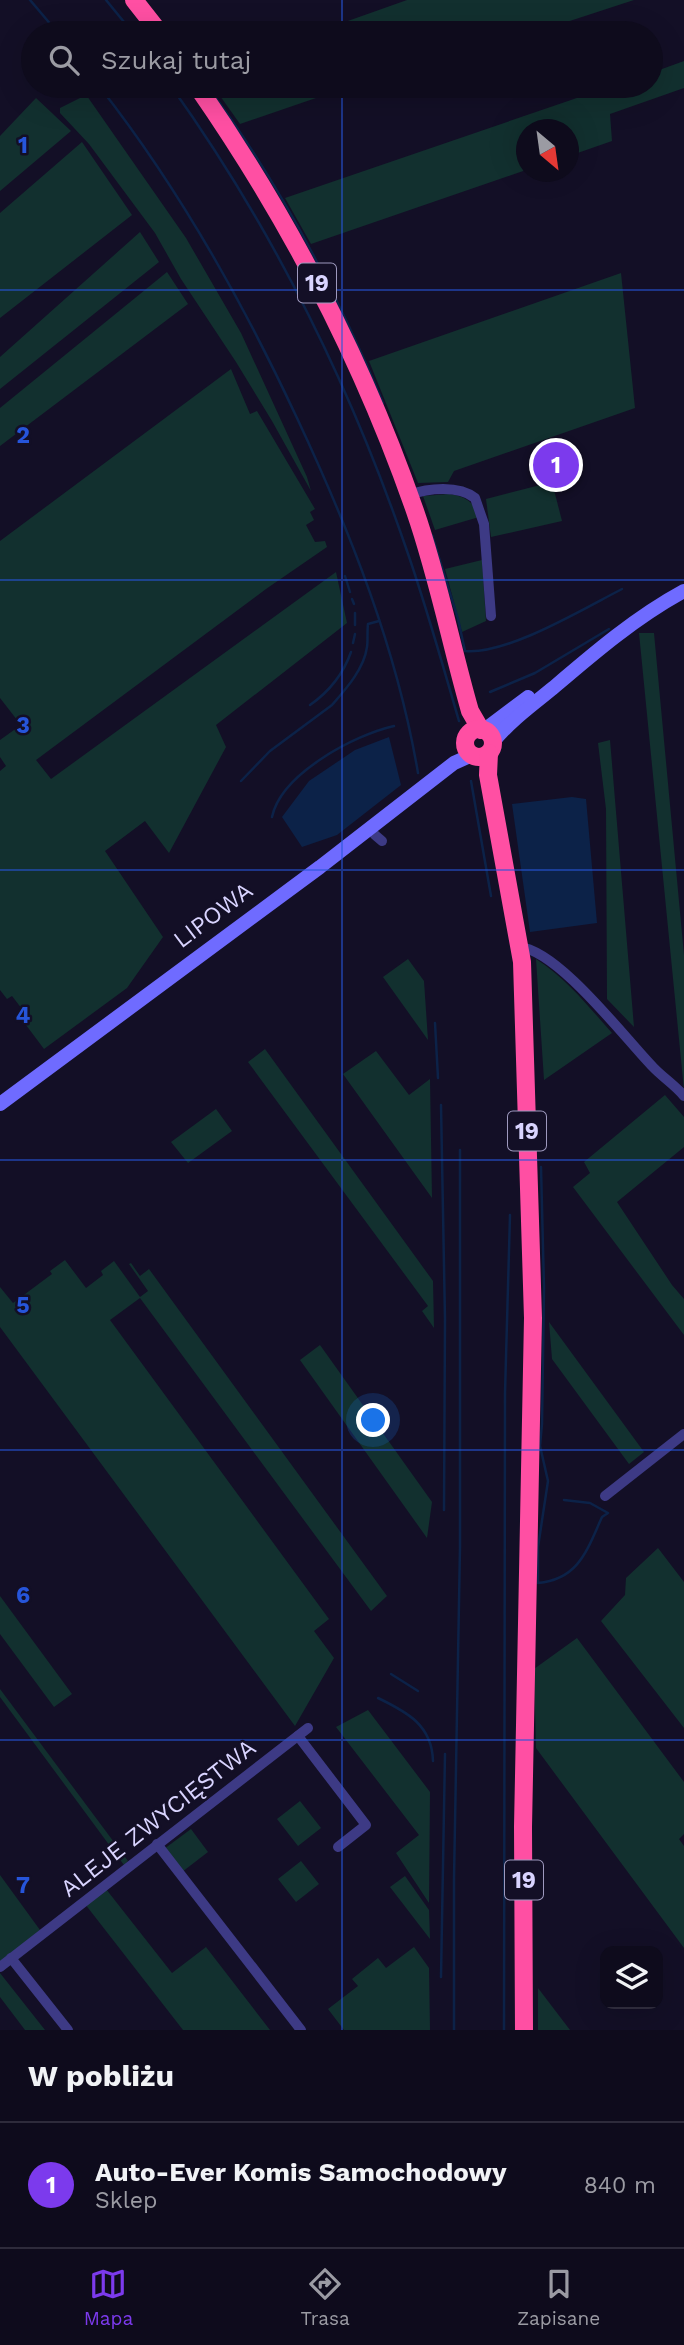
<!DOCTYPE html>
<html lang="pl">
<head>
<meta charset="utf-8">
<style>
  body { margin:0; font-family:"Work Sans",sans-serif; background:#1c1929; color:#f1f3f6 }
  .controls { position:absolute; right:21px; bottom:21px; display:grid; overflow:hidden; border-radius:14px; box-shadow:0 7px 28px #0002 }
  .controls button { width:63px; height:63px; display:grid; place-items:center; padding:0; border:0; border-bottom:2px solid #2e2b3b; background:#0e0b1c; color:#f1f3f6; font:35px sans-serif }
  .compass { position:absolute; left:516px; top:119px; width:63px; height:63px; border-radius:50%; background:#0e0b1c; box-shadow:0 7px 28px #0002; rotate:151deg }
  .you { position:absolute; left:374px; top:1421px; width:24px; height:24px; margin:-18px; border:5px solid #fff; border-radius:50%; background:#1a73e8; box-shadow:0 0 0 10px #1a73e833 }
  .badge { display:grid; place-items:center; width:46px; height:46px; border-radius:50%; background:#7c3aed; color:#fff; font-size:23px; font-weight:700 }
  .pin { position:absolute; translate:-50% -50%; border:4px solid #fff; box-shadow:0 2px 7px #0006 }
  .list { margin:0; padding:0; list-style:none }
  h2 { display:flex; justify-content:space-between; align-items:center; height:91px; margin:0; padding:0 28px; font-size:30px }
  h2 small { font-size:23px; font-weight:400; color:#9b9ba3 }
  .list li { display:grid; grid-template-columns:46px 1fr auto; gap:21px; align-items:center; box-sizing:border-box; height:126px; padding:0 28px; border-top:2px solid #2e2b3b }
  .list b { display:block; font-size:26px; white-space:nowrap }
  .list p { margin:0; font-size:23px; white-space:nowrap; color:#9b9ba3 }
  .list em { font-size:23px; font-style:normal; color:#9b9ba3 }
  .icon { flex:none; width:38px; height:38px; fill:none; stroke:currentColor; stroke-width:2; stroke-linecap:round; stroke-linejoin:round }
  .map { position:relative; flex:none; width:684px; height:2030px; overflow:hidden }
  .search { position:absolute; background:#0e0b1c; box-shadow:0 7px 28px #0002; left:21px; right:21px; top:21px; height:77px; display:flex; align-items:center; gap:18px; box-sizing:border-box; padding:0 24px; border-radius:38px; color:#9b9ba3; font-size:26px }
  .sheet { height:217px; background:#0e0b1c }
  nav { display:flex; justify-content:space-around; align-items:center; box-sizing:border-box; height:98px; border-top:2px solid #2e2b3b; background:#0e0b1c; font-size:19px; color:#9b9ba3 }
  nav a { display:grid; justify-items:center; gap:4px }
  nav .on { color:#7c3aed }
  .map>svg:first-child { display:block }
  .green { fill:#12302f }
  .water { fill:#0c2248 }
  .lines { fill:none; stroke-linecap:round; stroke-linejoin:round }
  .stream { stroke:#0c2248; stroke-width:2.5 }
  .street { stroke:#3d3a85; stroke-width:10 }
  .secondary { stroke:#6f6bff; stroke-width:14 }
  .highway { stroke:#ff4fa3; stroke-width:18 }
  .grid { fill:none; stroke:#2655da; stroke-width:2; stroke-opacity:0.55 }
  .labels { text-anchor:middle; stroke-width:5; stroke-linejoin:round; paint-order:stroke }
  .shield { fill:#130f26; stroke:#9e99be; stroke-width:2 }
  .shield-label { font-size:23px; font-weight:bold; fill:#d9d4ff }
  .street-label { font-size:24px; fill:#d9d4ff; stroke:#130f26 }
  .grid-label { font-size:23px; text-anchor:middle; font-weight:bold; fill:#2655da; stroke:#130f26; stroke-width:5; stroke-linejoin:round; paint-order:stroke }
</style>
</head>
<body>
<div class="map">
<svg width="684" height="2030" viewBox="0 0 684 2030">
  <rect width="100%" height="100%" fill="#130f26"/>
  <!-- green -->
  <g class="green">
    <polygon points="407,0 634,0 533,33 524,33 522,27 504,33 314,33"/>
    <polygon points="684,61 684,88 610,114 612,141 569,156 568,130 526,130 526,170 311,244 285,198 612,86 651,86 651,73"/>
    <polygon points="213,86 351,86 240,124"/>
    <polygon points="84,96 87,96 186,238 241,333 307,477 311,491 272,421 236,362 181,279 155,233 89,144 60,113 60,108"/>
    <polygon points="36,98 71,131 0,191 0,136"/>
    <polygon points="82,142 132,215 0,318 0,213"/>
    <polygon points="140,232 159,262 0,389 0,357"/>
    <polygon points="167,272 188,304 0,446 0,408"/>
    <polygon points="621,273 635,408 454,471 448,482 418,483 369,361"/>
    <polygon points="231,369 250,414 257,411 315,509 310,512 314,520 306,525 315,542 325,541 327,547 266,589 36,760 51,779 336,572 347,623 216,725 226,747 169,853 145,821 105,851 163,937 127,988 44,1049 17,1013 22,1009 12,996 7,999 0,990 0,771 6,766 0,757 0,740 21,725 0,698 0,541"/>
    <polygon points="552,482 562,521 491,537 486,499"/>
    <path d="M449,494C464,496 474,501 479,517L435,530L423,496Z"/>
    <polygon points="482,560 486,621 462,632 445,569"/>
    <polygon points="639,633 654,633 684,955 684,1090"/>
    <polygon points="610,740 634,1027 607,999 606,809 598,743"/>
    <polygon points="408,959 424,981 428,1040 383,977"/>
    <path d="M536,959C567,979 588,1006 612,1033L544,1080Z"/>
    <polygon points="265,1049 433,1281 434,1328 422,1311 428,1306 248,1062"/>
    <polygon points="376,1051 409,1095 430,1079 432,1198 343,1074"/>
    <polygon points="665,1095 684,1117 684,1147 617,1202 672,1285 684,1299 684,1335 573,1187 590,1173 584,1162"/>
    <polygon points="216,1109 232,1131 188,1163 171,1142"/>
    <polygon points="65,1260 86,1288 103,1275 101,1271 114,1261 140,1297 148,1291 129,1264 131,1263 140,1276 149,1269 387,1596 371,1611 140,1298 110,1320 329,1619 314,1631 334,1658 295,1726 0,1327 0,1287 13,1303 52,1274 50,1271"/>
    <polygon points="549,1322 644,1452 629,1464 552,1359"/>
    <polygon points="320,1345 432,1502 427,1538 300,1360"/>
    <polygon points="658,1548 684,1582 684,1728 601,1621 625,1595 626,1578"/>
    <polygon points="0,1596 72,1694 54,1707 0,1634"/>
    <polygon points="577,1638 684,1782 684,1834 679,1839 684,1846 684,1948 536,1748 534,1669"/>
    <polygon points="0,1689 128,1861 124,1865 0,1697"/>
    <polygon points="368,1710 430,1792 429,1903 396,1853 419,1835 336,1727"/>
    <polygon points="300,1801 321,1828 298,1846 277,1819"/>
    <polygon points="191,1829 208,1852 182,1872 164,1849"/>
    <polygon points="301,1861 319,1884 296,1902 278,1879"/>
    <polygon points="0,1875 40,1930 0,1963"/>
    <polygon points="405,1876 429,1910 430,1939 390,1887"/>
    <polygon points="106,1889 172,1973 206,1947 270,2030 183,2030 85,1904"/>
    <polygon points="414,1947 429,1968 430,2030 344,2030 328,2009 358,1986 352,1979 378,1958 386,1968"/>
    <polygon points="0,1973 45,2030 25,2030 0,1997"/>
    <polygon points="538,1988 570,2030 538,2030"/>
  </g>
  <!-- water -->
  <g class="water">
    <polygon points="389,737 401,785 337,835 302,847 282,817 309,781 355,750"/>
    <polygon points="572,797 586,799 597,923 530,932 512,804"/>
  </g>
  <g class="lines">
    <!-- stream -->
    <g class="stream">
      <polyline points="30,0 58,33"/>
      <polyline points="106,0 133,33"/>
      <path d="M99,86C179,188 242,300 297,418C350,531 397,649 418,773"/>
      <path d="M171,86C273,229 349,382 406,548C426,605 442,663 459,721"/>
      <path d="M207,86C280,183 336,291 383,403"/>
      <path d="M432,535L458,619L465,651C507,655 583,609 622,589"/>
      <polyline points="345,576 350,592"/>
      <polyline points="352,599 354,604"/>
      <polyline points="355,613 355,625"/>
      <polyline points="353,643 355,634"/>
      <polyline points="490,692 535,673 609,629"/>
      <path d="M310,705C330,691 343,675 351,652"/>
      <path d="M241,781L270,751L332,705C346,689 364,669 367,647C368,640 367,632 368,624L379,621"/>
      <polyline points="471,781 491,896"/>
      <path d="M272,817C281,774 354,735 394,726"/>
      <polyline points="435,1023 438,1078"/>
      <polyline points="441,1105 445,1319 444,1510"/>
      <path d="M541,1167L544,1288L542,1424L540,1446L548,1481L538,1547V1583C579,1579 587,1550 602,1517L608,1513L590,1503L564,1500"/>
      <polyline points="391,1674 418,1691"/>
      <path d="M378,1698C407,1712 432,1725 433,1761"/>
      <polyline points="441,1977 445,1754"/>
      <polyline points="454,2030 454,1879 460,1547 460,1150"/>
      <polyline points="504,2030 505,1393 510,1215"/>
    </g>
    <!-- street -->
    <g class="street">
      <path d="M409,495C428,488 459,485 475,498L484,524L491,616"/>
      <polyline points="375,835 382,841"/>
      <path d="M519,947C558,950 624,1037 652,1066C662,1077 674,1084 684,1096"/>
      <polyline points="605,1496 684,1434"/>
      <polyline points="298,1736 366,1825 338,1847"/>
      <polyline points="157,1844 301,2030"/>
      <polyline points="11,1958 68,2030"/>
      <polyline points="0,1967 308,1728"/>
    </g>
    <!-- secondary -->
    <g class="secondary">
      <polyline points="484,730 528,697"/>
      <path d="M493,742C510,721 532,705 553,688C594,653 636,617 684,591"/>
      <polyline points="0,1104 320,867 454,763 472,755"/>
    </g>
    <!-- highway -->
    <g class="highway">
      <polyline points="134,0 160,33"/>
      <path d="M197,86C288,217 362,359 415,511C438,577 451,645 470,711L481,730"/>
      <circle cx="479" cy="743" r="14"/>
      <polyline points="489,753 488,775 522,962 533,1318 523,1827 524,2030"/>
    </g>
  </g>
  <!-- grid -->
  <path class="grid" d="M342,0V33M342,86V2030M0,290H684M0,580H684M0,870H684M0,1160H684M0,1450H684M0,1740H684"/>
  <g class="labels">
    <!-- shield labels -->
    <g class="shield">
      <rect x="298" y="263.5" width="38" height="39" rx="5"/>
      <rect x="508" y="1111.5" width="38" height="39" rx="5"/>
      <rect x="505" y="1860.5" width="38" height="39" rx="5"/>
    </g>
    <g class="shield-label">
      <text x="317" y="291">19</text>
      <text x="527" y="1139">19</text>
      <text x="524" y="1888">19</text>
    </g>
    <!-- street labels -->
    <g class="street-label">
      <text transform="translate(213 915) rotate(-37)" y="8">LIPOWA</text>
      <text transform="translate(158 1818) rotate(-38)" y="8">ALEJE ZWYCIĘSTWA</text>
    </g>
  </g>
  <g class="grid-label">
    <text x="23" y="153">1</text>
    <text x="23" y="443">2</text>
    <text x="23" y="733">3</text>
    <text x="23" y="1023">4</text>
    <text x="23" y="1313">5</text>
    <text x="23" y="1603">6</text>
    <text x="23" y="1893">7</text>
  </g>
</svg>
<div class="controls">
<button><svg class="icon" aria-label="layers" viewBox="0 0 24 24"><path d="M12 4l9 5-9 5-9-5zM3 14l9 5 9-5"/></svg></button>
</div>
<svg class="compass" viewBox="-18 -18 36 36"><path d="M0-13l5 13h-10z" fill="#e53935"/><path d="M0 13l5-13h-10z" fill="#9b9ba3"/></svg>
<div class="you"></div>
<div class="pin badge" style="left:556px;top:465px">1</div>
<div class="search"><svg class="icon" aria-label="search" viewBox="0 0 24 24"><circle cx="10" cy="10" r="6"/><path d="M15 15l6 6"/></svg>Szukaj tutaj</div>
</div>
<section class="sheet">
<h2>W pobliżu<small></small></h2>
<ul class="list">
<li><span class="badge">1</span><div><b>Auto-Ever Komis Samochodowy</b><p>Sklep</p></div><em>840 m</em></li>
</ul>
</section>
<nav>
<a class="on"><svg class="icon" aria-label="map" viewBox="0 0 24 24"><path d="M3 6l6-2 6 2 6-2v14l-6 2-6-2-6 2zM9 4v14M15 6v14"/></svg>Mapa</a>
<a><svg class="icon" aria-label="directions" viewBox="0 0 24 24"><path d="M12 3l9 9-9 9-9-9zM9 14v-3h6M13 9l2 2-2 2"/></svg>Trasa</a>
<a><svg class="icon" aria-label="saved" viewBox="0 0 24 24"><path d="M7 4h10v16l-5-4-5 4z"/></svg>Zapisane</a>
</nav>
</body>
</html>
